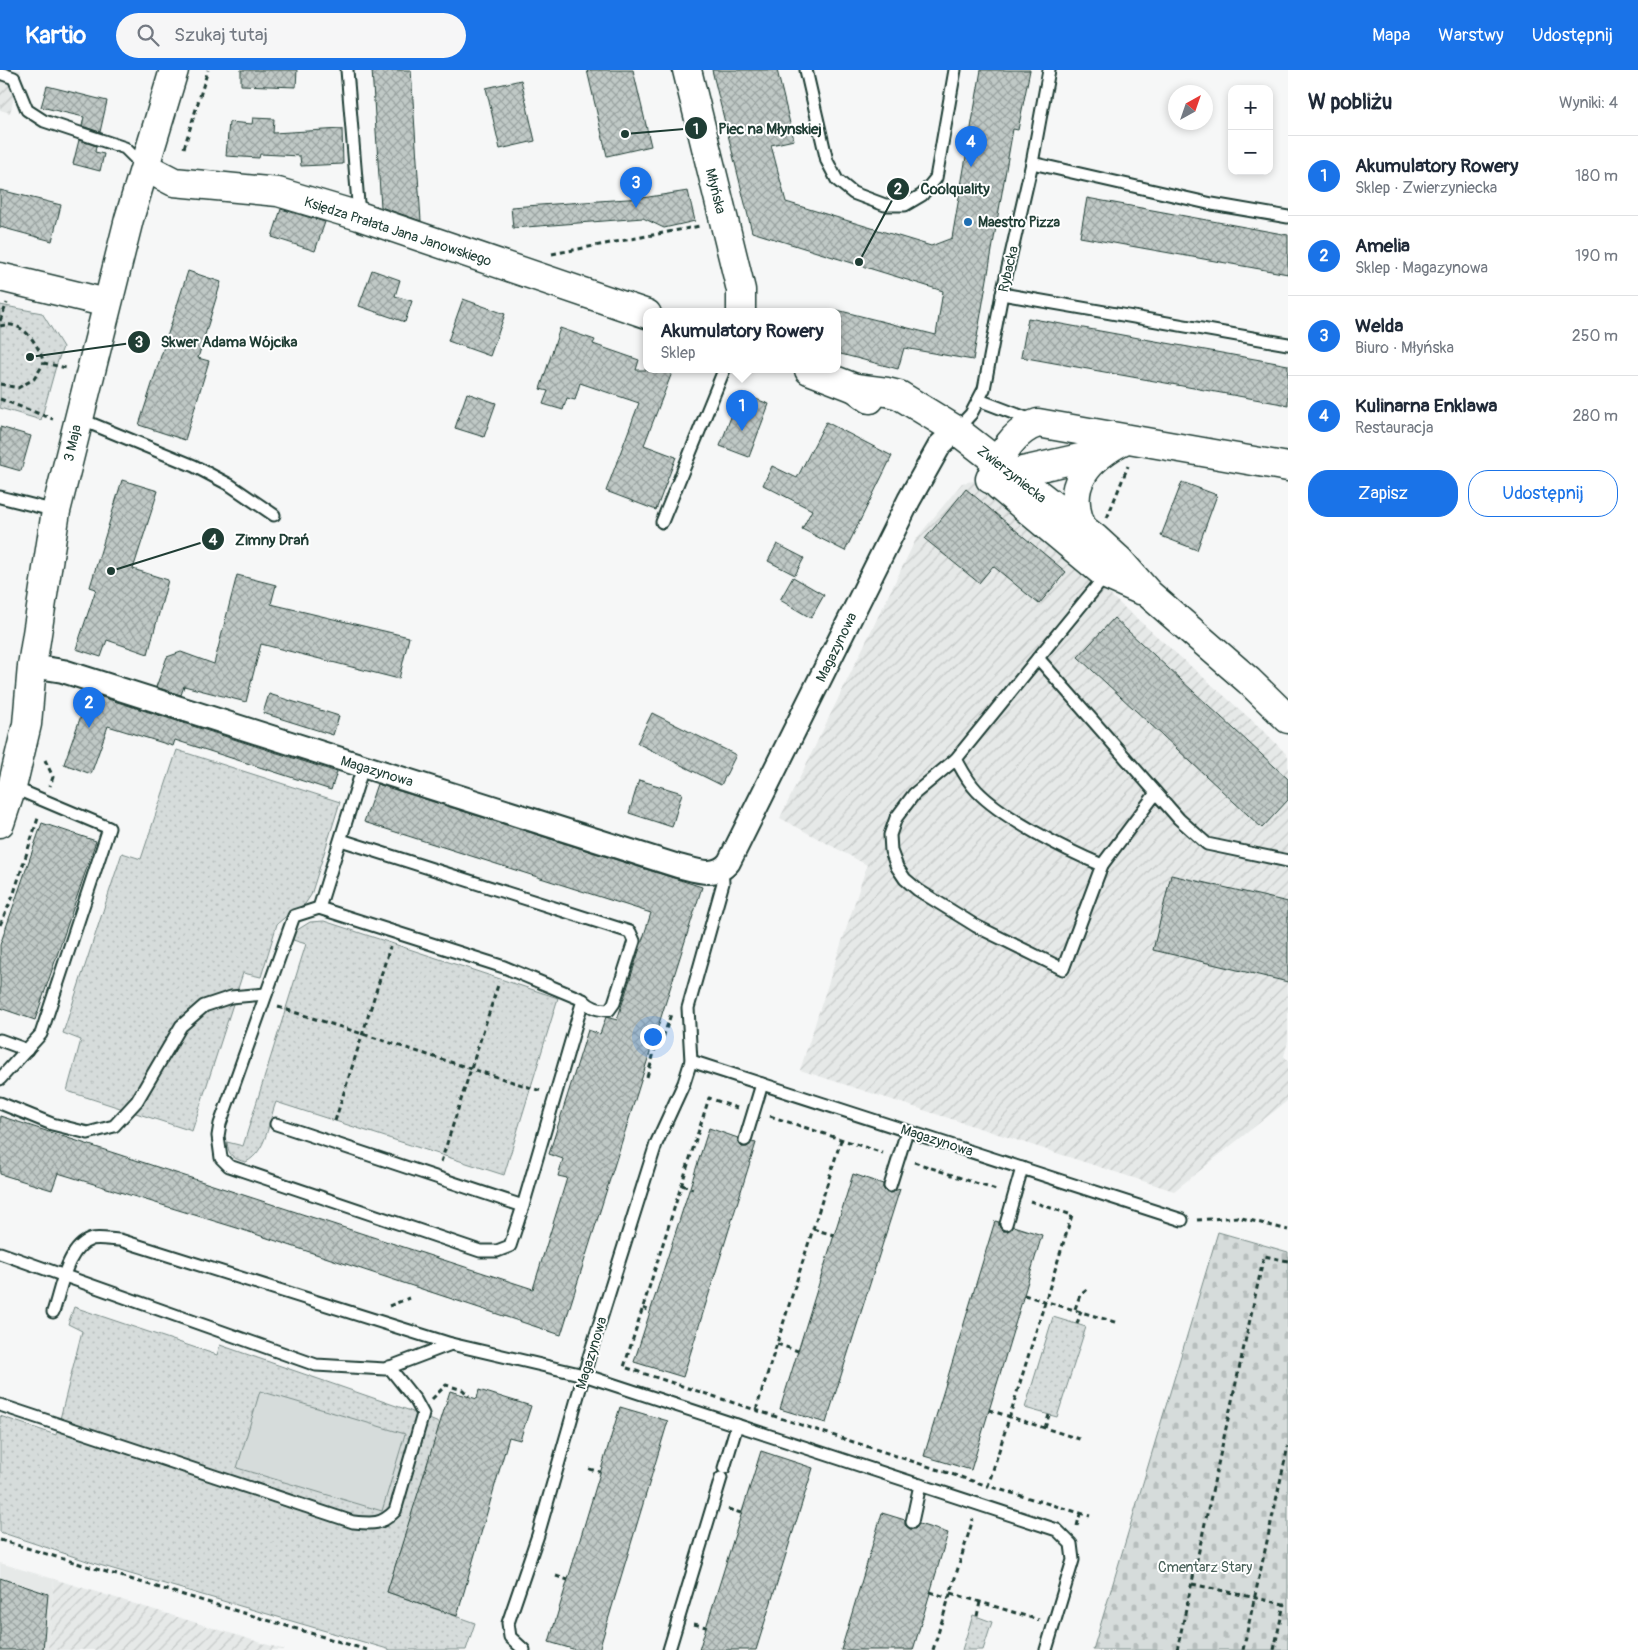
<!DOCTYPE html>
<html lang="pl">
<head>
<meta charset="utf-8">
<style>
  body { margin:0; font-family:Pangolin,sans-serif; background:#f6f6f7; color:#1f2937 }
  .controls { position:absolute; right:15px; top:15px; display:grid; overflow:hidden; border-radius:10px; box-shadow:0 2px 8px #0003 }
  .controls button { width:45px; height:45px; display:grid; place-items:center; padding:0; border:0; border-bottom:1px solid #e0e1e3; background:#fff; color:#1f2937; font:25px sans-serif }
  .compass { position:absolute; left:1168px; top:15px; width:45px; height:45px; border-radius:50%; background:#fff; box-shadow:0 2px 8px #0003; rotate:40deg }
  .you { position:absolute; left:652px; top:966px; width:18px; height:18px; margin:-12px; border:4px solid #fff; border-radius:50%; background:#1a73e8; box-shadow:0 0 0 8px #1a73e833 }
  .badge { display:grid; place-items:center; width:32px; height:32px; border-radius:50%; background:#1a73e8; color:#fff; font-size:16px; font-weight:700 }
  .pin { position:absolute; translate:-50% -41px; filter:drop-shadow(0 1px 2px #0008) }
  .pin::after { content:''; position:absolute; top:26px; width:18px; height:15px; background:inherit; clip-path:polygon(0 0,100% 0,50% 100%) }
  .popup { position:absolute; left:643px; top:238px; width:198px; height:65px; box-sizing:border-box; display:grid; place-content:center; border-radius:10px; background:#fff; filter:drop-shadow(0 1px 4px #0005); font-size:16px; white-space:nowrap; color:#747a83 }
  .popup b { font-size:19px; color:#1f2937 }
  .popup::after { content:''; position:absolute; left:50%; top:100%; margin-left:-10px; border:10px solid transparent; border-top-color:#fff }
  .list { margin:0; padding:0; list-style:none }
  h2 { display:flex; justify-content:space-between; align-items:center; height:65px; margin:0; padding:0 20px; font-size:21px }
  h2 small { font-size:16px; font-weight:400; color:#747a83 }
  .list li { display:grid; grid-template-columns:32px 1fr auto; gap:15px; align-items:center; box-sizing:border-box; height:80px; padding:0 20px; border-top:1px solid #e0e1e3 }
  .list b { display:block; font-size:19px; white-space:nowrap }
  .list p { margin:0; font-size:16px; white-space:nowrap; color:#747a83 }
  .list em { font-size:16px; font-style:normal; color:#747a83 }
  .actions { display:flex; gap:10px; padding:15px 20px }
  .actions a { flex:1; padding:11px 0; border:1px solid #1a73e8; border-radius:20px; text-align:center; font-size:18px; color:#1a73e8 }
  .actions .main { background:#1a73e8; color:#fff }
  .icon { flex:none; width:28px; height:28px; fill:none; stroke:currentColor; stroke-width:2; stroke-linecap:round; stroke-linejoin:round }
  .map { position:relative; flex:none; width:1288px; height:1580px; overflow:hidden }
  header { display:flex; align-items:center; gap:30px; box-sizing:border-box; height:70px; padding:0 25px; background:#1a73e8; color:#fff }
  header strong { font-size:24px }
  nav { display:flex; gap:28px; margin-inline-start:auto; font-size:18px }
  .search { width:350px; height:45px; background:#f6f6f7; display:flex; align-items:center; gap:12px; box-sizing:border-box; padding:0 18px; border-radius:28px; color:#747a83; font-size:19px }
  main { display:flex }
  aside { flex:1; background:#fff }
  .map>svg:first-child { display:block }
  .built { fill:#e6e9e8 }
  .industrial { fill:url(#industrial-furrows) }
  .green { fill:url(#green-dots); stroke:#7a8c88 }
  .cemetery { fill:url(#cemetery-stones); stroke:#7a8c88 }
  .pitch { fill:#d6dcdb; stroke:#7a8c88 }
  .building { fill:url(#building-cross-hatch); stroke:#1f3d34 }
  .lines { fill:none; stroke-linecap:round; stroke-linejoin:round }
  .service-casing { stroke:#1f3d34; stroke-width:15 }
  .minor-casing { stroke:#1f3d34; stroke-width:26 }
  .tertiary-casing { stroke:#1f3d34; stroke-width:31 }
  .path { stroke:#1f3d34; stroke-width:3; stroke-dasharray:5 4; stroke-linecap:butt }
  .service { stroke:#fff; stroke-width:11 }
  .minor { stroke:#fff; stroke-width:22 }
  .tertiary { stroke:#fff; stroke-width:28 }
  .poi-dot { fill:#1f6fb2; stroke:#fff; stroke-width:2 }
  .labels { text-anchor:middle; stroke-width:4; stroke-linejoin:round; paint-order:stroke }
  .street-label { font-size:14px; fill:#1f3d34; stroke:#fff }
  .poi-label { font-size:14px; font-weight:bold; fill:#1f3d34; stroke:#fff; text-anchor:start }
  .park-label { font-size:14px; fill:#445d55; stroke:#fff }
  .leader { fill:none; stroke:#1f3d34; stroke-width:2 }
  .callout-dot { fill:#1f3d34; stroke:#fff; stroke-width:2 }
  .mark-label { font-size:15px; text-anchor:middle; font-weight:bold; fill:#fff }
  .callout-label { font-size:15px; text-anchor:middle; font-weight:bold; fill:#1f3d34; stroke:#fff; stroke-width:4; stroke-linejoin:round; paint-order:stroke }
</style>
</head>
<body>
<header>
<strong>Kartio</strong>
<div class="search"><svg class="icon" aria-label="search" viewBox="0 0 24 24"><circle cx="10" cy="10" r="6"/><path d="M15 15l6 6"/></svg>Szukaj tutaj</div>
<nav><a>Mapa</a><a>Warstwy</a><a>Udostępnij</a></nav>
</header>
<main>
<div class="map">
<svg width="1288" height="1580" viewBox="0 0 1288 1580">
  <defs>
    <pattern id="industrial-furrows" width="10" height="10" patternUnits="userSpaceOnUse" patternTransform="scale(1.25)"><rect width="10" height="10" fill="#e6e9e8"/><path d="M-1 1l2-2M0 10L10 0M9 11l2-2" fill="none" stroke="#c5c9c8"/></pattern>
    <pattern id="green-dots" width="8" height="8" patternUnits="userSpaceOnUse" patternTransform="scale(1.25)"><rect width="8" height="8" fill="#d6dcdb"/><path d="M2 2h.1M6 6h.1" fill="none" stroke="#b7bebd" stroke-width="1.8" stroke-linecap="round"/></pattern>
    <pattern id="cemetery-stones" width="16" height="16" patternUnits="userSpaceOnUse" patternTransform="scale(1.25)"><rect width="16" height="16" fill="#d6dcdb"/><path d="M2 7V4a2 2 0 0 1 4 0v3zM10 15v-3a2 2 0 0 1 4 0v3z" fill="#b7bebd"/></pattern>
    <pattern id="building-cross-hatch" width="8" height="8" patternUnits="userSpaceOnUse" patternTransform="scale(1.25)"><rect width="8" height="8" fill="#c0c9c6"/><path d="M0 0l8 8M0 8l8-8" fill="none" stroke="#9ba4a2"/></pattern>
  </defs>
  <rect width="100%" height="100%" fill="#f6f7f7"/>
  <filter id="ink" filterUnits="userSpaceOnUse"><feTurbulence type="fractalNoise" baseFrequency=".02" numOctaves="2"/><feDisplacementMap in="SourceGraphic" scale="10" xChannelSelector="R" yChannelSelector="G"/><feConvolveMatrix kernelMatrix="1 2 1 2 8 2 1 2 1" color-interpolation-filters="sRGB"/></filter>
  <g filter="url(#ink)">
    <!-- built -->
    <polygon class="built" points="0,1493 54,1509 48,1580 0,1580"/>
    <!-- industrial -->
    <g class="industrial">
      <polygon points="0,0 21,0 10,43 0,40"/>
      <polygon points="973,411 1084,502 1264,661 1288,686 1288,971 1284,986 1288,991 1288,1030 1174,1121 800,1000 867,795 780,748 916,469 962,413"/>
      <polygon points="54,1509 285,1580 48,1580"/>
    </g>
    <!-- green -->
    <g class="green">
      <polygon points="0,235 42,243 63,277 56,296 41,350 0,338"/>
      <polygon points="177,680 340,732 311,825 305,834 291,842 277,854 261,907 243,903 192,1061 67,1021 81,970 63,963 122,783 141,789"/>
      <path d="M324,851L558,928L504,1105L276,1032C268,1053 267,1081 246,1092C233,1089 228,1085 227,1072L243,1076L306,874L293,870L294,862L310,852Z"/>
      <polygon points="74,1237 217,1285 220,1275 408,1340 441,1354 387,1522 475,1553 466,1580 391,1580 96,1494 0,1462 0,1346 56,1365 82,1261 68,1254"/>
      <polygon points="1053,1247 1086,1257 1057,1347 1025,1338"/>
      <polygon points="973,1545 992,1552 983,1580 962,1580"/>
    </g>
    <!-- cemetery -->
    <polygon class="cemetery" points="1218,1162 1288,1182 1288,1580 1093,1580"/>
    <!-- pitch -->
    <polygon class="pitch" points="260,1321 405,1364 382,1441 237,1398"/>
    <!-- building -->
    <g class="building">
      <polygon points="241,0 297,0 296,17 241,15"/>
      <polygon points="372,0 411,0 421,151 381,137"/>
      <polygon points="587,0 633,0 651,76 607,86"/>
      <polygon points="712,0 777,0 794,70 771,75 786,132 931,176 952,168 981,0 1030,0 1018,60 1013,59 973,290 904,278 898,299 837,283 837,240 936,265 943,221 752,162"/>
      <polygon points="521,10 535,71 500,79 486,18"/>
      <polygon points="47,16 107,31 100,62 82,56 84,47 41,37"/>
      <polygon points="253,48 274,49 273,63 342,59 343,94 301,96 300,86 260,84 259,88 226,86 229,52 252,54"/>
      <polygon points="79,70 96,76 95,82 104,84 100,101 73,94"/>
      <polygon points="0,120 61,135 52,171 0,157"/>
      <polygon points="688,121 695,151 664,158 643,148 513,158 511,137 642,128"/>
      <polygon points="1087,128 1288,165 1288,204 1080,167"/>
      <polygon points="281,139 325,152 315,181 272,167"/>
      <polygon points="372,200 400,210 395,226 412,231 405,252 359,236"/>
      <polygon points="188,201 221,212 198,288 209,291 185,370 139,355"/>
      <polygon points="463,229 505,244 490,286 448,271"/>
      <polygon points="1028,248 1288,295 1288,335 1021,287"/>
      <polygon points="560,258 595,270 593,274 639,290 636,300 673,300 644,375 676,387 656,440 606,421 639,333 580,313 575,330 567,328 563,340 543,334 548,321 540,319"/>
      <polygon points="467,323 496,333 484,367 455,358"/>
      <polygon points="740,323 769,334 749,387 720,376"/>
      <polygon points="826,352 892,386 845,481 802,459 812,440 763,415 772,396 797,408"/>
      <polygon points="0,357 31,366 21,401 0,395"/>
      <polygon points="122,410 158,421 133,499 168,510 148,584 107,570 101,587 76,579 96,519 90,517"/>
      <polygon points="1182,412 1217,425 1197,480 1161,466"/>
      <polygon points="966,419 1066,502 1039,534 993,496 979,513 925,469"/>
      <polygon points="777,474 804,488 795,505 768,491"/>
      <polygon points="237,505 276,515 271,534 409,567 399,609 261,574 246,632 184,616 181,625 156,617 167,587 181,582 214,594"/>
      <polygon points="793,507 824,525 811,548 780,530"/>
      <polygon points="1114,548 1288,709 1288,730 1262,758 1078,587"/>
      <polygon points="89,623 337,702 331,720 175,670 173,676 108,656 91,704 64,694"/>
      <polygon points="269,624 339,646 333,665 263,643"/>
      <polygon points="652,643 736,685 721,715 637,673"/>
      <polygon points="639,710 682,723 672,757 629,743"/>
      <polygon points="377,714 702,817 561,1265 237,1158 58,1103 52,1120 0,1104 0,1046 533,1219 567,1108 558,1106 563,1089 549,1084 588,960 600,964 606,947 617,950 651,843 364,752"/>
      <polygon points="42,753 96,771 35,950 0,938 0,875"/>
      <polygon points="1171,805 1288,832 1288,912 1153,880"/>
      <polygon points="709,1058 738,1068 738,1072 742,1077 747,1077 752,1072 756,1073 683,1307 634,1292"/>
      <polygon points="853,1104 883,1114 883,1118 887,1123 900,1119 826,1353 780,1339"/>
      <polygon points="995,1151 999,1152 999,1156 1003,1161 1008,1161 1013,1156 1042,1165 971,1400 924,1386"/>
      <polygon points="479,1320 531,1336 520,1370 509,1367 457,1546 387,1522 450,1321 477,1329"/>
      <polygon points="620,1337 668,1351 599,1580 576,1580 549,1572"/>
      <polygon points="761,1381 813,1398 756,1580 699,1580"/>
      <polygon points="882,1443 905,1450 905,1455 910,1459 915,1459 919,1454 948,1463 913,1580 841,1580"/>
      <polygon points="0,1508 48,1524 43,1580 0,1580"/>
    </g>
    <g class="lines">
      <!-- service casing -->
      <g class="service-casing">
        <g id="service">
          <polyline points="347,0 359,145"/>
          <polyline points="806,0 827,91 837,110 853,123 885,135 905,135 922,125 936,108 955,0"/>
          <polyline points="0,3 14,8 27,40 44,51 125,78 143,96"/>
          <polyline points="1032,93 1212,134 1288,147"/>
          <polyline points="1002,224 1288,274"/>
          <polyline points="979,330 1034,351"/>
          <polyline points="80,349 194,396 230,415 274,445"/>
          <polyline points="956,360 971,344 984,319 1002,224 1032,93 1049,0"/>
          <polyline points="0,427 56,441"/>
          <polyline points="662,452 724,300"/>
          <polyline points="1107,504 1038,588 1179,749 1207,774 1288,791"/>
          <polyline points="1038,588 956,689 914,724 896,748 890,765 891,781 897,797 905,809 918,820 976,856 1063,899 1102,795 1156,723"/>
          <path d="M956,689C962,700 968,712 977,721C1004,749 1066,780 1102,795"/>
          <path d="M341,770L630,862L634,871L614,933L609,940C598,940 591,938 583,930L504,897L319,838L294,846L220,1054L218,1066L221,1088L229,1096L480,1181H497L510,1176L523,1136"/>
          <polyline points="319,838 363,697"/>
          <polyline points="0,970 27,980"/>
          <polyline points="691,991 1182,1150"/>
          <polyline points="0,1009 41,964 109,758 12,717"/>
          <polyline points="0,1033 52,1054 88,1063 114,1056 137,1031 181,956 204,936 231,927 266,924"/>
          <polyline points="276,1054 523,1136 583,930"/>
          <polyline points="745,1070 762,1014"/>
          <polyline points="890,1116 907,1061"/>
          <polyline points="1006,1154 1022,1098"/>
          <polyline points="0,1183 316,1295 385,1299 451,1274 584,1305 1057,1460 1071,1474 1073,1490 1046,1580"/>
          <path d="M53,1242C61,1220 66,1177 92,1169C100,1167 112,1170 120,1170L451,1274"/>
          <path d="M0,1335L353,1452C373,1454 381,1455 395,1441L423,1344L416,1331L389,1297"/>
          <polyline points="724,1398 737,1355"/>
          <polyline points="912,1452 920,1415"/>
          <polyline points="524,1580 510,1567 508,1553 538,1465 589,1287 656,1074 684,1013 691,991 688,938 723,813 722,799"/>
          <polyline points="669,1580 721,1408"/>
        </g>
      </g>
      <!-- minor casing -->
      <g class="minor-casing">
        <path id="minor" d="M32,596L63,601L678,796C695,800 716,809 729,792L909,430L940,375L956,360"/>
      </g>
      <!-- tertiary casing -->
      <g class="tertiary-casing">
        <g id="tertiary">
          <polyline points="687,0 741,220 741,242"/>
          <polyline points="145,97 174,112 278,122 359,146 647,244"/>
          <polyline points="0,207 107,233"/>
          <polyline points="809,300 855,318 870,329"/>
          <polyline points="855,318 887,322 899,325 956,360 1095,468 1119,490 1149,524 1249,611 1288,649"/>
          <polyline points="1001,406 1102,383"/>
          <path d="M990,409C1001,386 1012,361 1038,353L1288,397"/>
          <polyline points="999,416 1106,505 1140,520"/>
          <path d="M1083,459C1062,416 1088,388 1126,369"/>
          <polyline points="0,753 12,717 27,654 32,596 56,441 129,149 174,0"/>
        </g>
      </g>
      <!-- path -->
      <g class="path">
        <polyline points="184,78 208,0"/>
        <polyline points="552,184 700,156"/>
        <polyline points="0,251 7,233"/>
        <path d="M0,256C23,249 38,274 44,293L66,298"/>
        <polyline points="0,314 18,318 34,309 44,293"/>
        <polyline points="0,329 53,349"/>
        <polyline points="1107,448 1128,396"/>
        <polyline points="45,690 53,707 50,716"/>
        <polyline points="0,855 13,826 39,745"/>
        <polyline points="278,937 541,1021"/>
        <polyline points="647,1007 656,976 661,974 671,944"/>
        <polyline points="737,1038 709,1028 624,1297 988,1416"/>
        <polyline points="770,1046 883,1083"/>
        <polyline points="335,1051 390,877"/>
        <polyline points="441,1092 499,912"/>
        <polyline points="914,1092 999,1121"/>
        <polyline points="682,1115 693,1119"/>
        <polyline points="1030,1131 1072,1145 988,1416 1090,1446"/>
        <polyline points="1197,1150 1238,1147 1288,1160"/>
        <polyline points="813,1159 834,1165"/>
        <polyline points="1024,1225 1118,1253"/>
        <polyline points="389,1236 409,1228"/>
        <polyline points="643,1238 650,1241"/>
        <polyline points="1075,1239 1080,1225 1087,1220"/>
        <polyline points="1077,1254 1081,1241"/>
        <polyline points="777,1274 798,1281"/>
        <polyline points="432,1329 446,1315 463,1320 469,1326"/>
        <polyline points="756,1340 841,1070"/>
        <polyline points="989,1340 1082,1370"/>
        <polyline points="1045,1358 1049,1345"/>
        <polyline points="589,1399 600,1402"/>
        <polyline points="728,1439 741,1443"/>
        <polyline points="1077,1456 1080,1444"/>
        <polyline points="0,1470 367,1580"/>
        <polyline points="556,1506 568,1510"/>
        <polyline points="1192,1514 1288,1535"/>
        <polyline points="930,1522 949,1528"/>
        <polyline points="951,1523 1039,1550"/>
        <polyline points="977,1546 980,1532"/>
        <polyline points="694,1554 706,1557"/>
        <polyline points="933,1580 973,1449"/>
        <polyline points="1177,1580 1264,1186 1288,1191"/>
        <polyline points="1243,1580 1288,1376"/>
        <polyline points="1274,1580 1284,1534"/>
      </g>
      <!-- service -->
      <use href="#service" class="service"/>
      <!-- minor -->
      <use href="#minor" class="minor"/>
      <!-- tertiary -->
      <use href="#tertiary" class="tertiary"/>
    </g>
  </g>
  <!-- markers -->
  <circle class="poi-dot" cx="968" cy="152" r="5"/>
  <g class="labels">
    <!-- street labels -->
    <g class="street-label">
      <text transform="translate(716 121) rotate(76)" y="5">Młyńska</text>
      <text transform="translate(398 161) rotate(18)" y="5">Księdza Prałata Jana Janowskiego</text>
      <text transform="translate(1008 199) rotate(-77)" y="5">Rybacka</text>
      <text transform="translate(72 373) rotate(-77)" y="5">3 Maja</text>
      <text transform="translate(1012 404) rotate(38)" y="5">Zwierzyniecka</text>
      <text transform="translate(836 577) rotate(-64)" y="5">Magazynowa</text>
      <text transform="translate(377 701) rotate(17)" y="5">Magazynowa</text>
      <text transform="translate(937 1070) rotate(18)" y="5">Magazynowa</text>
      <text transform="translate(591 1283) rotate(-73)" y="5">Magazynowa</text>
    </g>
    <!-- poi labels -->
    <g class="poi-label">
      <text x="978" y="157">Maestro Pizza</text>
    </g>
    <!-- park labels -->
    <g class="park-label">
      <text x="1205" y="1502">Cmentarz Stary</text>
    </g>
  </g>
  <!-- callouts -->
  <path class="leader" d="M625 64L696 58M859 192L898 119M30 287L139 272M111 501L213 469"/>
  <g class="callout-dot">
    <circle cx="625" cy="64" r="5"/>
    <circle cx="859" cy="192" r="5"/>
    <circle cx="30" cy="287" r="5"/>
    <circle cx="111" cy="501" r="5"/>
    <circle cx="696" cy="58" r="12"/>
    <circle cx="898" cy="119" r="12"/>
    <circle cx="139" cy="272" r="12"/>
    <circle cx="213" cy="469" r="12"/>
  </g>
  <g class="mark-label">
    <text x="696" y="64">1</text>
    <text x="898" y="124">2</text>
    <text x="139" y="277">3</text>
    <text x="213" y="475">4</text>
  </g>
  <g class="callout-label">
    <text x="770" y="64">Piec na Młynskiej</text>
    <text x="955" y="124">Coolquality</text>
    <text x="229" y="277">Skwer Adama Wójcika</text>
    <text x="272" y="475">Zimny Drań</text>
  </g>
</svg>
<div class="controls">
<button>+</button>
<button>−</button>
</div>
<svg class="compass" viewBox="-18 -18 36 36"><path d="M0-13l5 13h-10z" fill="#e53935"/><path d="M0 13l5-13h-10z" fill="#747a83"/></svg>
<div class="you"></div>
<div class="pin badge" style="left:742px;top:361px">1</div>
<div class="popup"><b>Akumulatory Rowery</b>Sklep</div>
<div class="pin badge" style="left:89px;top:658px">2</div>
<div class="pin badge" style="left:636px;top:138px">3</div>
<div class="pin badge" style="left:971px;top:97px">4</div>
</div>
<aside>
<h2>W pobliżu<small>Wyniki: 4</small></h2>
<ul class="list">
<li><span class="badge">1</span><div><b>Akumulatory Rowery</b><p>Sklep · Zwierzyniecka</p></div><em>180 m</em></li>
<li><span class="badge">2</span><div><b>Amelia</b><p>Sklep · Magazynowa</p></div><em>190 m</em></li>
<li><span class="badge">3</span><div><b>Welda</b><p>Biuro · Młyńska</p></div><em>250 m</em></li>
<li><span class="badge">4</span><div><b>Kulinarna Enklawa</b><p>Restauracja</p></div><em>280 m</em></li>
</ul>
<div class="actions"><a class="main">Zapisz</a><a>Udostępnij</a></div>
</aside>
</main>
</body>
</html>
